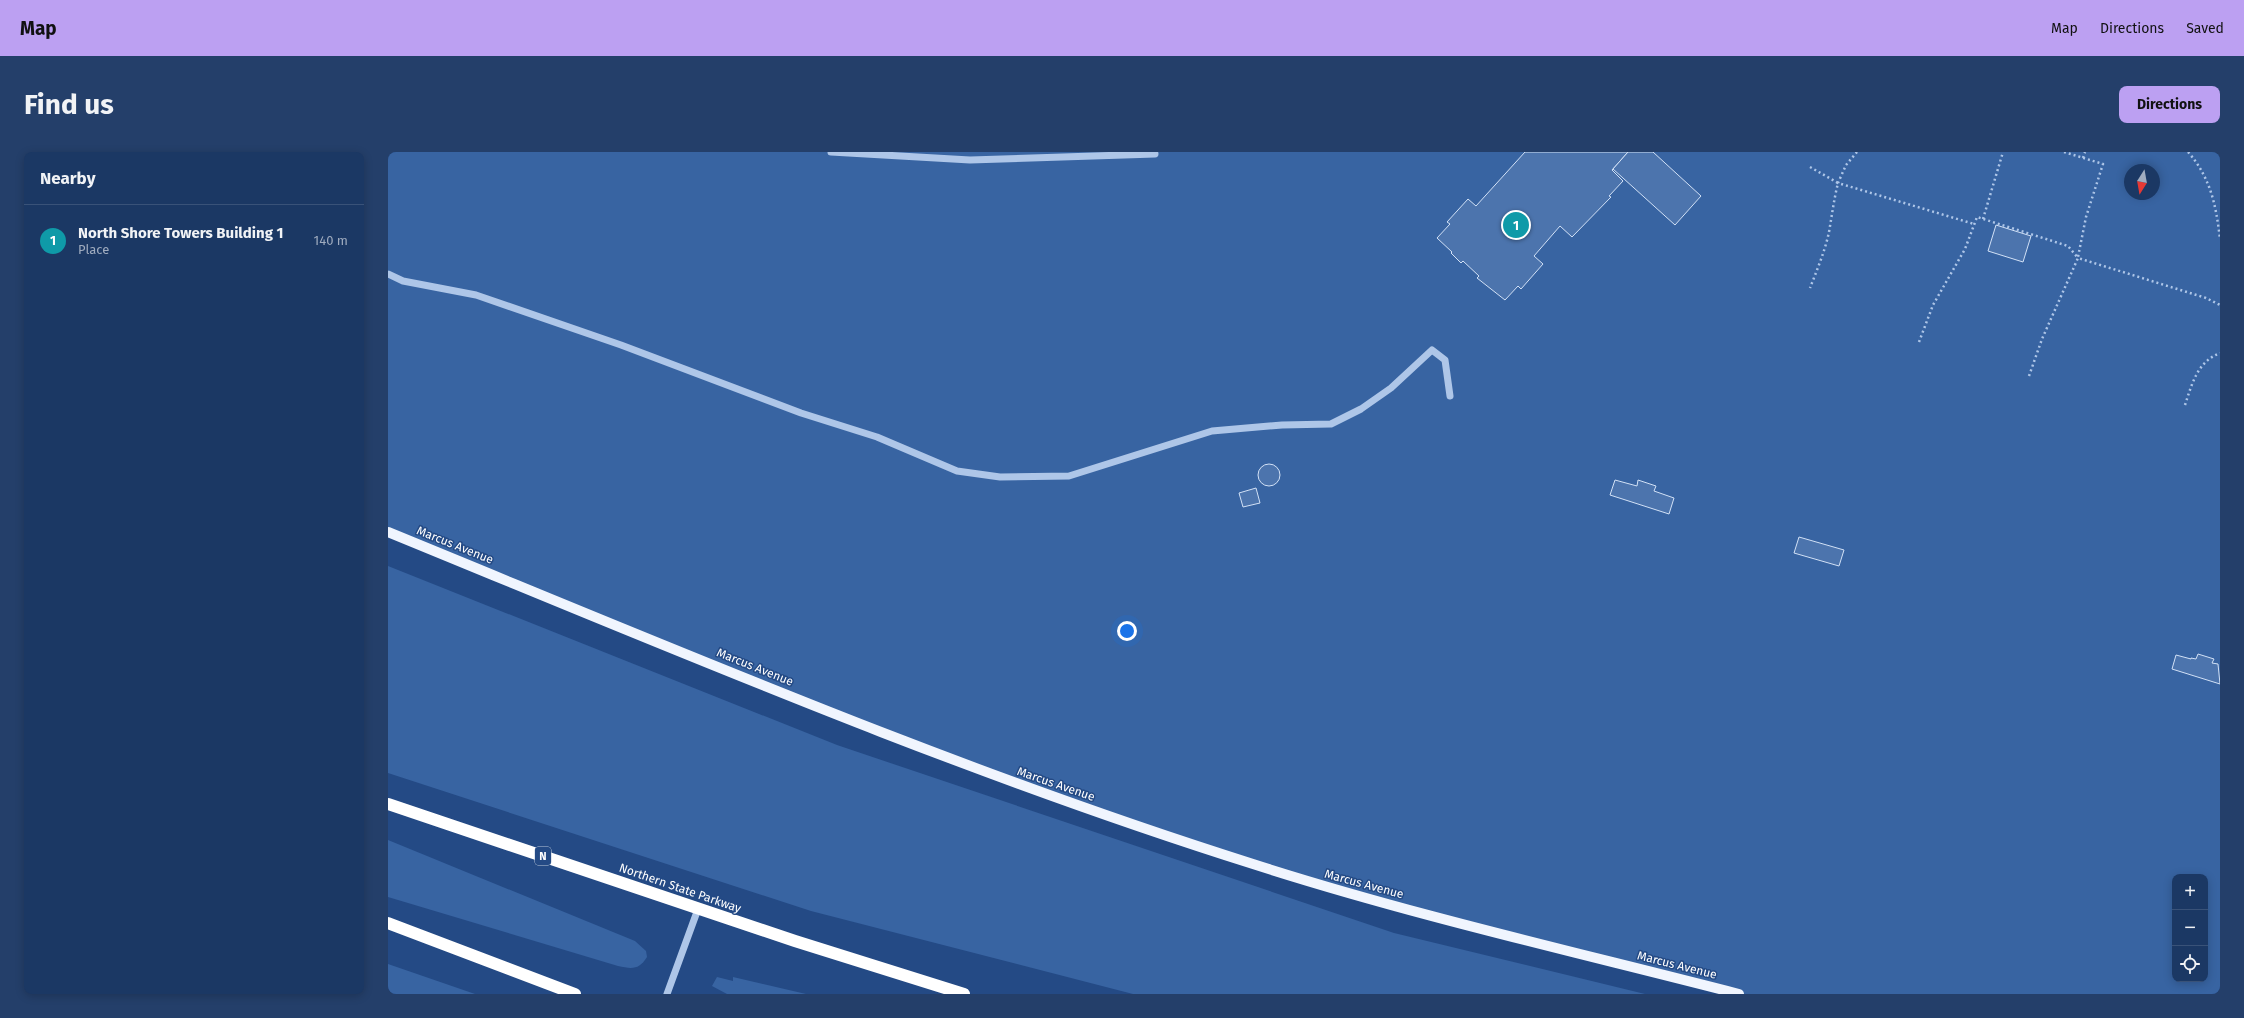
<!DOCTYPE html>
<html lang="en">
<head>
<meta charset="utf-8">
<style>
  body { margin:0; font-family:"Fira Sans",sans-serif; background:#243f6a; color:#f1f3f6 }
  .controls { position:absolute; right:12px; bottom:12px; display:grid; overflow:hidden; border-radius:8px; box-shadow:0 2px 10px #0003 }
  .controls button { width:36px; height:36px; display:grid; place-items:center; padding:0; border:0; border-bottom:1px solid #395278; background:#1b3864; color:#f1f3f6; font:20px sans-serif }
  .compass { position:absolute; left:1736px; top:12px; width:36px; height:36px; border-radius:50%; background:#1b3864; box-shadow:0 2px 10px #0003; rotate:191deg }
  .you { position:absolute; left:739px; top:479px; width:14px; height:14px; margin:-10px; border:3px solid #fff; border-radius:50%; background:#1a73e8; box-shadow:0 0 0 6px #1a73e833 }
  .badge { display:grid; place-items:center; width:26px; height:26px; border-radius:50%; background:#bca0f2; color:#fff; font-size:13px; font-weight:700 }
  .pin { position:absolute; translate:-50% -50%; border:2px solid #fff; box-shadow:0 1px 4px #0006 }
  .list { margin:0; padding:0; list-style:none }
  h2 { display:flex; justify-content:space-between; align-items:center; height:52px; margin:0; padding:0 16px; font-size:17px }
  h2 small { font-size:13px; font-weight:400; color:#a0acbf }
  .list li { display:grid; grid-template-columns:26px 1fr auto; gap:12px; align-items:center; box-sizing:border-box; height:72px; padding:0 16px; border-top:1px solid #395278 }
  .list b { display:block; font-size:15px; white-space:nowrap }
  .list p { margin:0; font-size:13px; white-space:nowrap; color:#a0acbf }
  .list em { font-size:13px; font-style:normal; color:#a0acbf }
  .icon { flex:none; width:22px; height:22px; fill:none; stroke:currentColor; stroke-width:2; stroke-linecap:round; stroke-linejoin:round }
  .map { position:relative; flex:none; width:1832px; height:842px; overflow:hidden; border-radius:8px }
  header { display:flex; align-items:center; gap:24px; box-sizing:border-box; height:56px; padding:0 20px; background:#bca0f2; color:#111 }
  header strong { font-size:19px }
  nav { display:flex; gap:22px; margin-inline-start:auto; font-size:14px }
  .intro { display:flex; align-items:center; justify-content:space-between; box-sizing:border-box; height:96px; padding:0 24px }
  h1 { margin:0; font-size:28px }
  .button { padding:10px 18px; border-radius:8px; background:#bca0f2; color:#111; font-size:14px; font-weight:700 }
  main { display:flex; gap:24px; padding:0 24px }
  aside { flex:1; background:#1b3864; border-radius:8px; box-shadow:0 2px 10px #0003 }
  .map>svg:first-child { display:block }
  .green { fill:#3864a2; fill-rule:evenodd }
  .building { fill:#4c74ad; stroke:#d2e1f6 }
  .lines { fill:none; stroke-linecap:round; stroke-linejoin:round }
  .path { stroke:#aec6e8; stroke-width:2.5; stroke-dasharray:2 3; stroke-linecap:butt }
  .minor { stroke:#aec6e8; stroke-width:7 }
  .major { stroke:#f0f5fe; stroke-width:10 }
  .highway { stroke:#fff; stroke-width:12 }
  .labels { text-anchor:middle; stroke-width:3; stroke-linejoin:round; paint-order:stroke }
  .shield { fill:#244a85; stroke:#bdc9da; stroke-width:1 }
  .shield-label { font-size:11px; font-weight:bold; fill:#fff }
  .street-label { font-size:12px; fill:#fff; stroke:#244a85 }
</style>
</head>
<body>
<header>
<strong>Map</strong>
<nav><a>Map</a><a>Directions</a><a>Saved</a></nav>
</header>
<div class="intro"><h1>Find us</h1><a class="button">Directions</a></div>
<main>
<aside>
<h2>Nearby<small></small></h2>
<ul class="list">
<li><span class="badge" style="background:#0f9aa8">1</span><div><b>North Shore Towers Building 1</b><p>Place</p></div><em>140 m</em></li>
</ul>
</aside>
<div class="map">
<svg width="1832" height="842" viewBox="0 0 1832 842">
  <rect width="100%" height="100%" fill="#244a85"/>
  <!-- green -->
  <g class="green">
    <path d="M0,0H1832V842H1351L993,750L675,649L0,380ZM1742,18H1766V42H1742ZM1787,725H1817V827H1787Z"/>
    <polygon points="0,414 449,593 1006,781 1257,842 745,842 423,759 0,621"/>
    <path d="M0,688L247,789L258,799L259,805C251,818 244,817 230,814L0,745Z"/>
    <polygon points="0,812 87,842 0,842"/>
    <polygon points="329,825 345,829 345,825 418,842 339,842 324,834"/>
  </g>
  <!-- building -->
  <g class="building">
    <polygon points="1137,0 1240,0 1224,18 1235,29 1221,44 1223,45 1184,85 1172,74 1146,104 1155,112 1133,137 1130,134 1117,148 1089,126 1091,124 1075,109 1073,111 1063,101 1064,100 1049,86 1062,72 1059,70 1080,47 1088,54"/>
    <polygon points="1240,0 1265,0 1313,44 1287,73 1225,17"/>
    <polygon points="1608,73 1643,84 1635,110 1600,99"/>
    <circle cx="881" cy="323" r="11"/>
    <polygon points="1227,328 1249,334 1250,328 1268,334 1266,339 1286,346 1281,362 1222,343"/>
    <polygon points="868,336 872,351 855,355 851,341"/>
    <polygon points="1411,385 1456,398 1451,414 1406,401"/>
    <polygon points="1810,502 1826,507 1824,511 1830,512 1832,532 1784,517 1788,503 1803,507 1803,506 1808,507"/>
  </g>
  <g class="lines">
    <!-- path -->
    <g class="path">
      <polyline points="1469,0 1458,13 1450,31 1586,72"/>
      <polyline points="1676,0 1715,12 1698,65 1690,105"/>
      <path d="M1800,0C1823,26 1828,54 1832,87"/>
      <polyline points="1695,6 1697,0"/>
      <path d="M1422,15L1450,31C1446,47 1444,63 1441,80C1437,99 1429,118 1422,136"/>
      <polyline points="1595,67 1615,0"/>
      <polyline points="1531,190 1545,153 1577,97 1589,65 1680,94 1690,106"/>
      <polyline points="1641,224 1654,187 1690,106 1818,146 1832,153"/>
      <path d="M1797,253C1804,232 1809,210 1832,201"/>
    </g>
    <!-- minor -->
    <g class="minor">
      <polyline points="443,0 582,8 767,2"/>
      <polyline points="0,122 15,129 88,143 233,193 413,261 489,285 569,319 612,325 681,324 824,279 894,273 943,272 973,257 1003,236 1044,198 1057,208 1062,244"/>
      <polyline points="279,842 310,757"/>
    </g>
    <!-- major -->
    <path class="major" d="M0,380C286,497 570,619 865,712C1024,763 1188,800 1351,842"/>
    <!-- highway -->
    <g class="highway">
      <polyline points="0,652 407,789 576,842"/>
      <polyline points="0,771 187,842"/>
    </g>
  </g>
  <g class="labels">
    <!-- shield labels -->
    <rect class="shield" x="147" y="695" width="16" height="18" rx="3"/>
    <g class="shield-label">
      <text x="155" y="708">N</text>
    </g>
    <!-- street labels -->
    <g class="street-label">
      <text transform="translate(67 393) rotate(22)" y="4">Marcus Avenue</text>
      <text transform="translate(367 515) rotate(22)" y="4">Marcus Avenue</text>
      <text transform="translate(668 632) rotate(19)" y="4">Marcus Avenue</text>
      <text transform="translate(976 732) rotate(15)" y="4">Marcus Avenue</text>
      <text transform="translate(292 736) rotate(19)" y="4">Northern State Parkway</text>
      <text transform="translate(1289 813) rotate(14)" y="4">Marcus Avenue</text>
    </g>
  </g>
</svg>
<div class="controls">
<button>+</button>
<button>−</button>
<button><svg class="icon" aria-label="locate" viewBox="0 0 24 24"><circle cx="12" cy="12" r="6"/><path d="M12 2v4M12 18v4M2 12h4M18 12h4"/></svg></button>
</div>
<svg class="compass" viewBox="-18 -18 36 36"><path d="M0-13l5 13h-10z" fill="#e53935"/><path d="M0 13l5-13h-10z" fill="#a0acbf"/></svg>
<div class="you"></div>
<div class="pin badge" style="left:1128px;top:73px;background:#0f9aa8">1</div>
</div>
</main>
</body>
</html>
